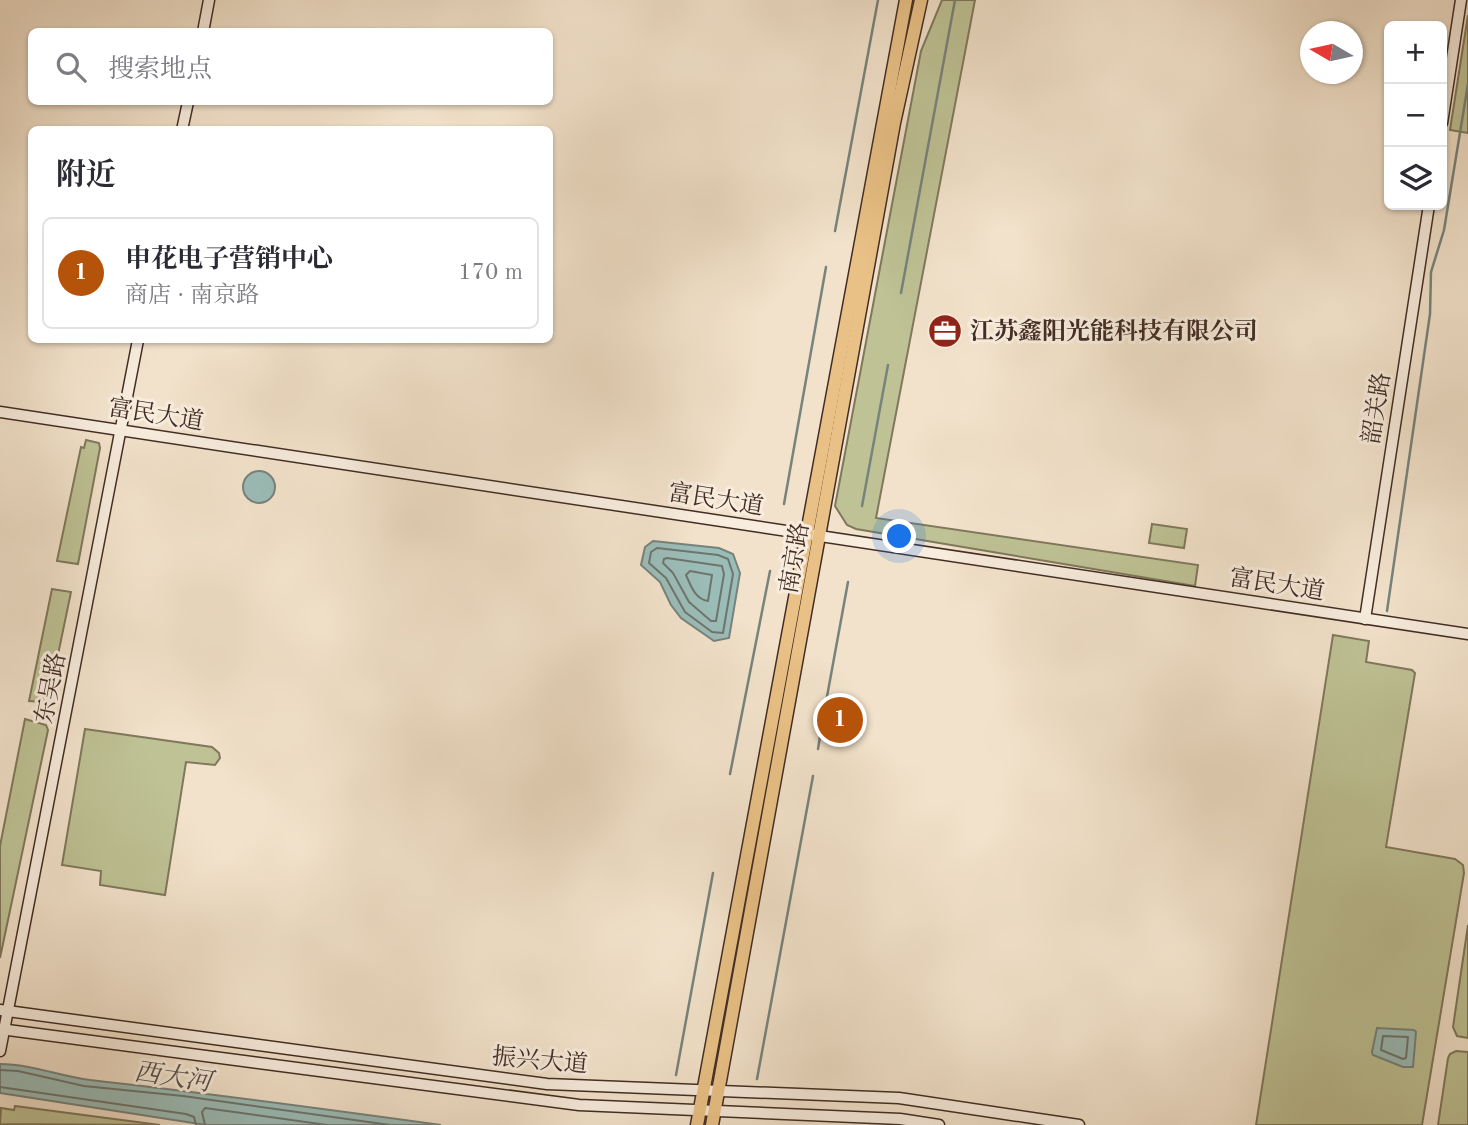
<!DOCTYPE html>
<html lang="zh">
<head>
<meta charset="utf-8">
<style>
  body { margin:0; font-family:"Old Standard TT","Noto Serif SC",serif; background:#f7f7f7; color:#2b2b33 }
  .controls { position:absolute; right:21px; top:21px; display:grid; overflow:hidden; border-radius:10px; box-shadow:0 2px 5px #0004 }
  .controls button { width:63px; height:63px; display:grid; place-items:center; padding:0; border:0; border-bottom:2px solid #e1e1e2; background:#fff; color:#2b2b33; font:35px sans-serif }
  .compass { position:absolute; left:1300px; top:21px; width:63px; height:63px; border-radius:50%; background:#fff; box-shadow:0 2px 5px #0004; rotate:279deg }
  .you { position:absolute; left:900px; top:537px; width:24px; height:24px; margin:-18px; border:5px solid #fff; border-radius:50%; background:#1a73e8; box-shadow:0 0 0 10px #1a73e833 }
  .badge { display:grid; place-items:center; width:46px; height:46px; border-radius:50%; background:#b45309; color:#fff; font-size:23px; font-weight:700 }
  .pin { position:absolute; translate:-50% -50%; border:4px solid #fff; box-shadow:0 2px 7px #0006 }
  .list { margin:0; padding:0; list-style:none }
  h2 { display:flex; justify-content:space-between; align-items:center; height:91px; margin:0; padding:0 28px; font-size:30px }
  h2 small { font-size:23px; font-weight:400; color:#7c7c81 }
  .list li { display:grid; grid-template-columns:46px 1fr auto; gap:21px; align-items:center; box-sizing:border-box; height:112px; margin:0 14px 14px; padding:0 14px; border:2px solid #e1e1e2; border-radius:10px }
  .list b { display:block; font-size:26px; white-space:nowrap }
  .list p { margin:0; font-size:23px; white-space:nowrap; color:#7c7c81 }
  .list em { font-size:23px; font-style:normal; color:#7c7c81 }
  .icon { flex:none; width:38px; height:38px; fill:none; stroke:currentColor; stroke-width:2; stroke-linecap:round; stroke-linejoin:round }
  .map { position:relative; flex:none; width:1468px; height:1125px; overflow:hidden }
  .search { position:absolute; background:#fff; box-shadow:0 2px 5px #0004; left:28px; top:28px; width:525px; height:77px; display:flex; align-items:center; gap:18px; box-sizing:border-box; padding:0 24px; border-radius:10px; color:#7c7c81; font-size:26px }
  .panel { position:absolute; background:#fff; box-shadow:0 2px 5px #0004; left:28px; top:126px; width:525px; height:217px; border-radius:10px }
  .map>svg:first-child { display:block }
  .green { fill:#bec295; stroke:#80785d; stroke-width:2 }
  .water { fill:#9bbdb8; stroke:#77837d; stroke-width:2 }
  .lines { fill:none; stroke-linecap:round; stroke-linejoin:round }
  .shore { stroke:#6e756e; stroke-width:2 }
  .stream { stroke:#77837d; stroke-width:2.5 }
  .secondary-casing { stroke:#422d25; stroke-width:13 }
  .primary-casing { stroke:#422d25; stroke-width:15 }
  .secondary { stroke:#f7ecdd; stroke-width:10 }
  .primary { stroke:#e9c186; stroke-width:12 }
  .labels { text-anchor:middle; stroke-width:6; stroke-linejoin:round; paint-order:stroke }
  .poi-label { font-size:24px; font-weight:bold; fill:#422d25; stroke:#f7ecdd; text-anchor:start }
  .street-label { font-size:24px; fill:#422d25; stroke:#f7ecdd }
  .water-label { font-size:26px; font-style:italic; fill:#58514a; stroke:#f7ecdd }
</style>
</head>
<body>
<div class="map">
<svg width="1468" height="1125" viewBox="0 0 1468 1125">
  <rect width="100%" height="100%" fill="#f2e2cb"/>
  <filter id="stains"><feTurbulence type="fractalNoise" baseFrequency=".00286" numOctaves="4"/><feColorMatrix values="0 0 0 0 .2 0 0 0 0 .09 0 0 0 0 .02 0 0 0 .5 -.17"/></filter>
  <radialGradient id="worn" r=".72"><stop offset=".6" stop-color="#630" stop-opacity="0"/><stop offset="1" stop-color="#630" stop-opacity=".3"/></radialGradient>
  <!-- green -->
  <g class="green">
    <polygon points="942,0 975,0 876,518 1198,565 1195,586 856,529 847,525 835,506 921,51"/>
    <polygon points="1468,15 1468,133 1450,130"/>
    <polygon points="86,440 99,443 100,448 78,564 57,561 81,447 84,448"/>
    <polygon points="1152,524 1187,529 1184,548 1149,543"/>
    <polygon points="52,589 71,592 49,698 44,702 29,701"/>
    <polygon points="1333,635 1369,641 1366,662 1412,670 1415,673 1386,847 1455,859 1463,865 1464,873 1422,1125 1256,1125"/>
    <polygon points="25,719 46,725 48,730 0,958 0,846"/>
    <polygon points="85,729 212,747 219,753 220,758 215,765 186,762 165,895 100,885 101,871 62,865"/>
    <polygon points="1468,925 1468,1038 1457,1036 1453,1027"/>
    <polygon points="1456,1051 1468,1052 1468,1125 1438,1125 1448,1058 1450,1054"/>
    <polygon points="15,1106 160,1125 0,1124 1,1108 14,1110"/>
  </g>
  <!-- water -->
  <g class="water">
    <circle cx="259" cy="487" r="16"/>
    <polygon points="653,541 719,548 733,554 740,573 729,638 714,641 681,618 671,605 660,582 641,565 645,547"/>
    <polygon points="1377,1028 1414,1030 1416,1032 1413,1067 1403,1067 1373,1055 1372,1052"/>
    <path d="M0,1064C31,1064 59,1076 90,1080C207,1093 324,1109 441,1125H206L0,1093Z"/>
  </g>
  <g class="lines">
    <!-- shore -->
    <g class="shore">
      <polygon points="657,548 718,555 728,559 733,574 723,633 712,632 685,612 666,578 649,563 651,552"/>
      <polygon points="667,558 722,566 724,574 716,621 711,621 689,602 673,573 663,563 664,559"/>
      <path d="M690,571L712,575L708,601C695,599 691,586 686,575Z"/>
      <polygon points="1383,1036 1408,1037 1406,1058 1403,1059 1381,1050"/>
      <polyline points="0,1070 18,1071 84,1086 183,1096 390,1125"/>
      <polyline points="0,1087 186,1114 194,1117 196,1125"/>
      <polyline points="205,1125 202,1112 205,1108 327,1125"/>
    </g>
    <!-- stream -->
    <g class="stream">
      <polyline points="835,231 878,0"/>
      <polyline points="901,293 955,0"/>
      <polyline points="784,504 826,267"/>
      <polyline points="862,506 888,365"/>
      <polyline points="1387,611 1430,314 1431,272 1444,230 1468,84"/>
      <polyline points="826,702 848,582"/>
      <polyline points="818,749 821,731"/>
      <polyline points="730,774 770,571"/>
      <polyline points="676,1075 713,873"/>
      <polyline points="757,1079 813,776"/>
    </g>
    <!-- secondary casing -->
    <g class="secondary-casing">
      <g id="secondary">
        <polyline points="203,32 209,0"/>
        <polyline points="1442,123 1461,0"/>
        <polyline points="182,130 188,102"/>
        <polyline points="0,412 1468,634"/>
        <polyline points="1365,619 1429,205"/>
        <polyline points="0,1010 547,1084 899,1098 1079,1125"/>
        <polyline points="0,1029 579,1105 900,1119 939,1125"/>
        <polyline points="0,1051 138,340"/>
      </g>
    </g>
    <!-- primary casing -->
    <g class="primary-casing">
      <g id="primary">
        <polyline points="697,1125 906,0"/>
        <polyline points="712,1125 894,123 921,0"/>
      </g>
    </g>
    <!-- secondary -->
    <use href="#secondary" class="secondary"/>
    <!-- primary -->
    <use href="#primary" class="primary"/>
  </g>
  <!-- icons -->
  <defs>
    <g id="office-disc" transform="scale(1.75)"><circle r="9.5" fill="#8f2418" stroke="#f7ecdd"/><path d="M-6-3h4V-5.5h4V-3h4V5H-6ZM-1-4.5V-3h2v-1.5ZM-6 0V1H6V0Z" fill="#fff"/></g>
  </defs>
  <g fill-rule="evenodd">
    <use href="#office-disc" x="945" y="331"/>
  </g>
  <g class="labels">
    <!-- poi labels -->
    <g class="poi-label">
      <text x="970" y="339">江苏鑫阳光能科技有限公司</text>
    </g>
    <!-- street labels -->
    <g class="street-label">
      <text transform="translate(1376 408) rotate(-81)" y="8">韶关路</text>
      <text transform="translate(156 414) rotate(9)" y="8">富民大道</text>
      <text transform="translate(716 499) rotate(9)" y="8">富民大道</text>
      <text transform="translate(794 558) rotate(-80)" y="8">南京路</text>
      <text transform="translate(1277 584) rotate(9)" y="8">富民大道</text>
      <text transform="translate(50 688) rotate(-79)" y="8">东吴路</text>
      <text transform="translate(540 1060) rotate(5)" y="8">振兴大道</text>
    </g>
    <!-- water labels -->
    <g class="water-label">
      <text transform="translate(173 1076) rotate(8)" y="9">西大河</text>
    </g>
  </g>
  <rect width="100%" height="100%" filter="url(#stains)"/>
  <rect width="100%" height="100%" fill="url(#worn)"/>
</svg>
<div class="controls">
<button>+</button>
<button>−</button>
<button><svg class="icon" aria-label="layers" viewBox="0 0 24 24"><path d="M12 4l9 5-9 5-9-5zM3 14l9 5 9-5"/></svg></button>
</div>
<svg class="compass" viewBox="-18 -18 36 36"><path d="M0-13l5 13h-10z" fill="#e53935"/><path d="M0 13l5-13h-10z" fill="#7c7c81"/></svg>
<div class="you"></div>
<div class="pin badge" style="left:840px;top:720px">1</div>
<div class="search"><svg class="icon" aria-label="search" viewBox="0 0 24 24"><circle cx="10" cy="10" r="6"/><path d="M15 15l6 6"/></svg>搜索地点</div>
<section class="panel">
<h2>附近<small></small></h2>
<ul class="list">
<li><span class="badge">1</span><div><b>申花电子营销中心</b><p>商店 · 南京路</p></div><em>170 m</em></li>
</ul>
</section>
</div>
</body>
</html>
